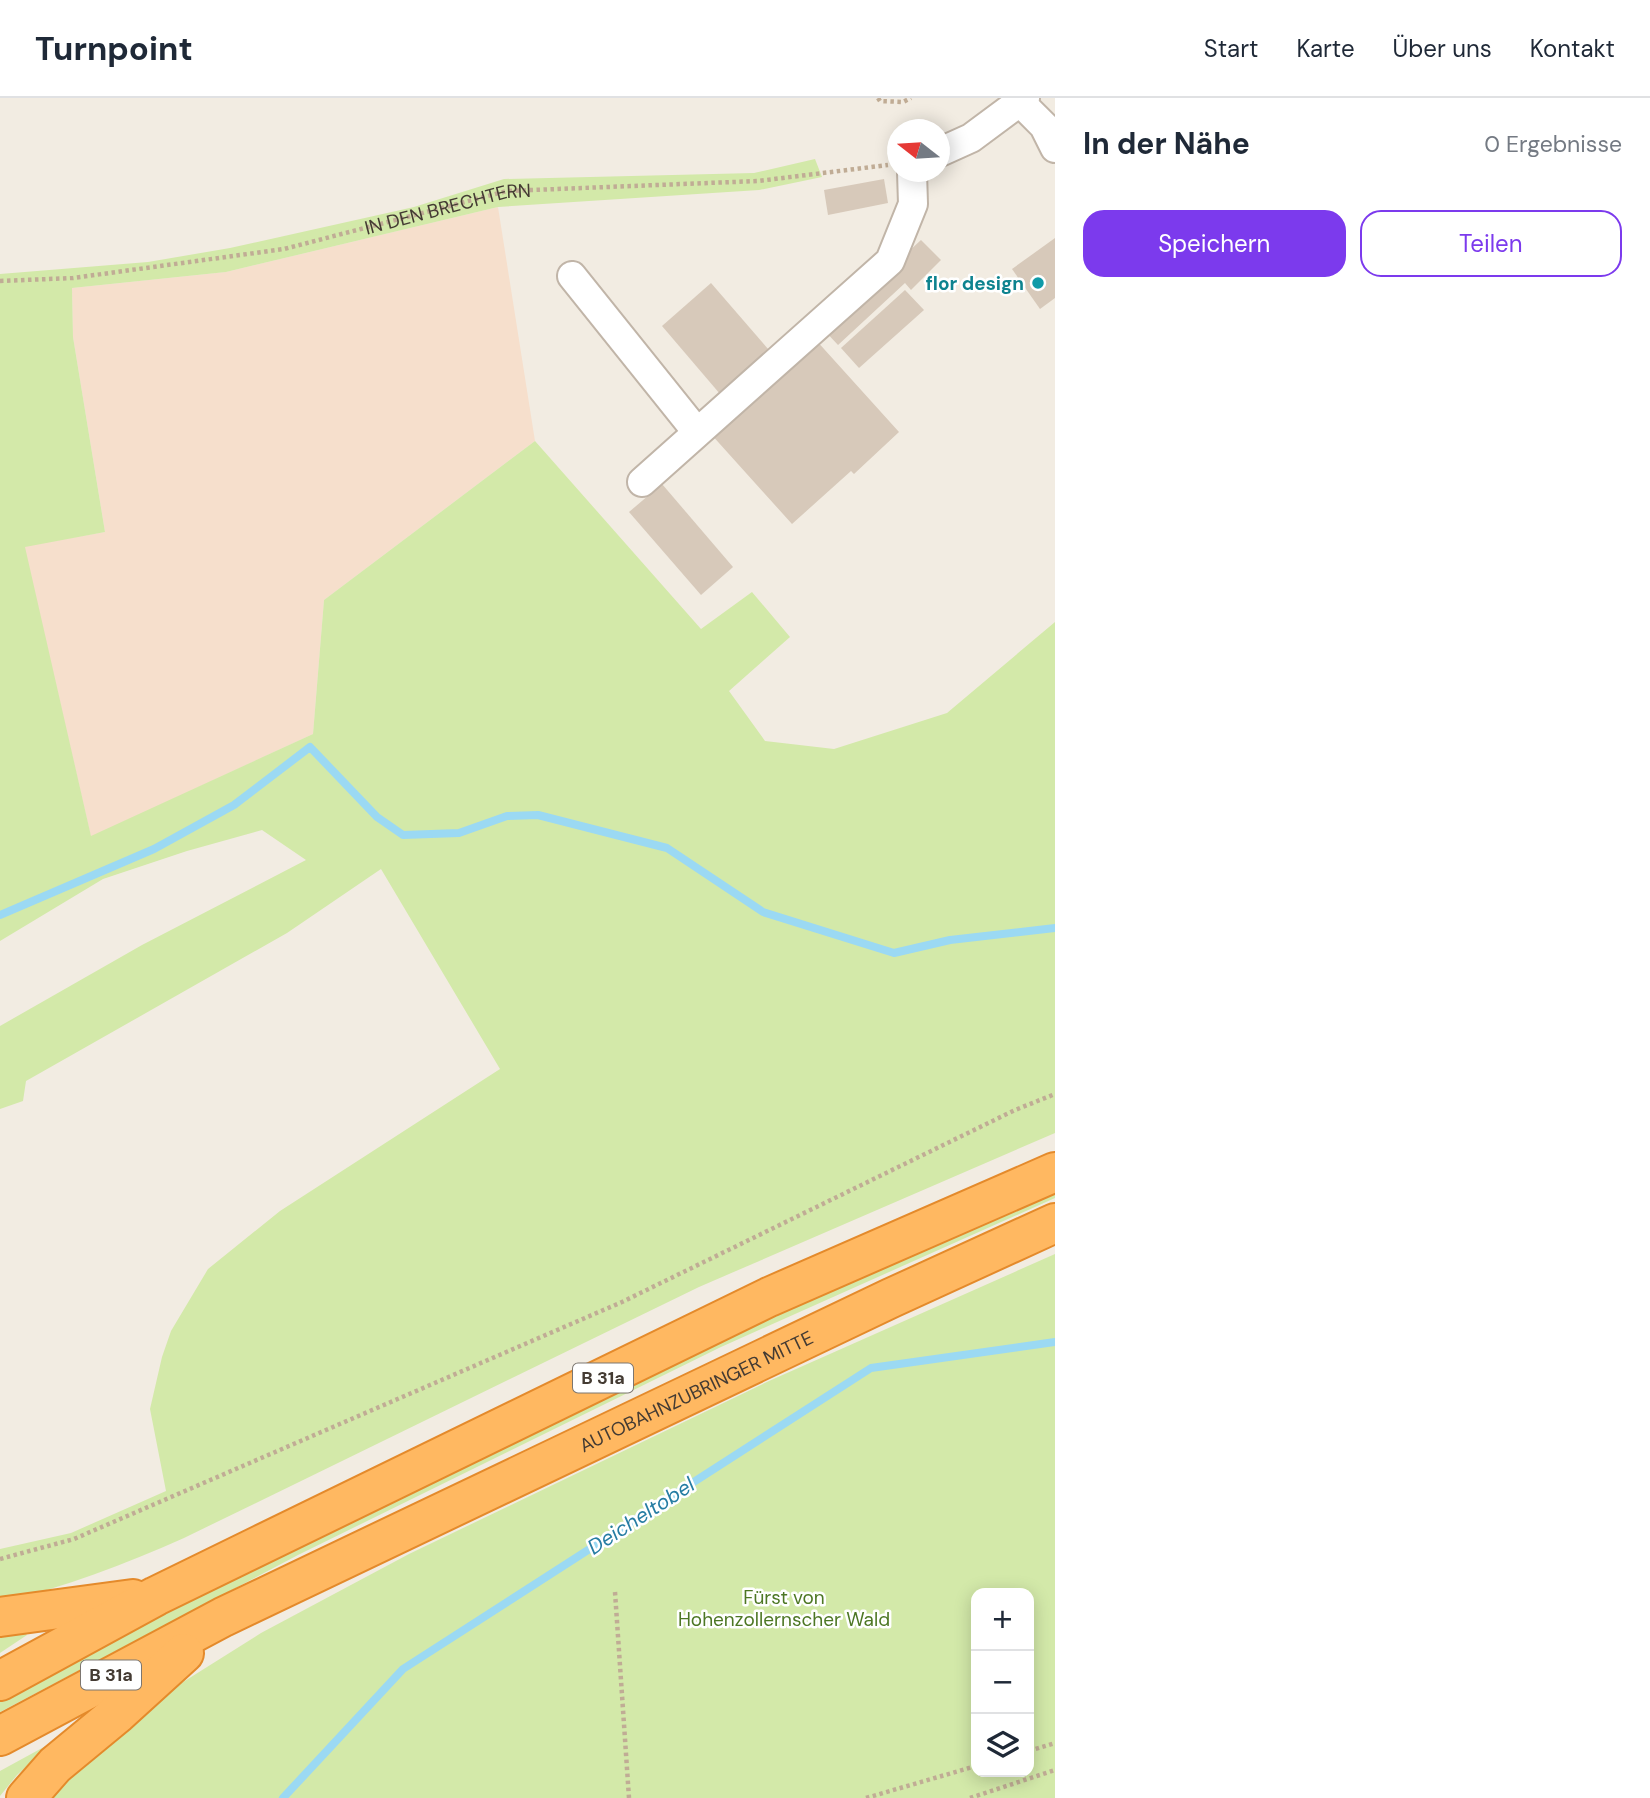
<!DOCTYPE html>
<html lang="de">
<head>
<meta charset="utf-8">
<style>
  body { margin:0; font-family:"DM Sans",sans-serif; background:#f2f2f3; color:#1f2937 }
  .controls { position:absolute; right:21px; bottom:21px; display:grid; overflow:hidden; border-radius:14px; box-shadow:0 4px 18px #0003 }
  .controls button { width:63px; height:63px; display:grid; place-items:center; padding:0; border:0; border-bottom:2px solid #e0e1e3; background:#fff; color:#1f2937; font:35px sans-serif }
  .compass { position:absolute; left:887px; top:21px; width:63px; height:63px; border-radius:50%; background:#fff; box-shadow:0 4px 18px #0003; rotate:287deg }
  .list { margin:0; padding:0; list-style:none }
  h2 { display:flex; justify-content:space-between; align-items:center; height:91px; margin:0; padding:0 28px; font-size:30px }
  h2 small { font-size:23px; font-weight:400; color:#747a83 }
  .actions { display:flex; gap:14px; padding:21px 28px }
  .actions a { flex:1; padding:16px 0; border:2px solid #7c3aed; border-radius:21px; text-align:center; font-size:24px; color:#7c3aed }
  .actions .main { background:#7c3aed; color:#fff }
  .icon { flex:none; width:38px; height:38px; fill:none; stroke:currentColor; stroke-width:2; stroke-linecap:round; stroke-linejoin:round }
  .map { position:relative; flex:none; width:1055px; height:1700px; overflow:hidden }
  header { display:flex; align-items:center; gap:42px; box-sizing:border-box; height:98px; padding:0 35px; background:#fff; border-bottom:2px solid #e0e1e3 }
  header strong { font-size:33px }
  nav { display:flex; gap:38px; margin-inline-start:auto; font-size:24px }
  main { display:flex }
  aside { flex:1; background:#fff }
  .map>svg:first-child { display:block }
  .commercial { fill:#f6dfcc }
  .green { fill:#d3e9a9; fill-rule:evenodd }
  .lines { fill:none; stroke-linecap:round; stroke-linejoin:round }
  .stream { stroke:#9bd9f3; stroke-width:8 }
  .building { fill:#d7c9ba }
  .minor-casing { stroke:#c1b5a8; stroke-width:32 }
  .highway-casing { stroke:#e48a2b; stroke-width:42 }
  .path { stroke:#c0ac95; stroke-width:4.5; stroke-dasharray:3.5 3.5; stroke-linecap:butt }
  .minor { stroke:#fff; stroke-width:28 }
  .highway { stroke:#ffb861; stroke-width:38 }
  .culture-dot { fill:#0f9aa8; stroke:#fff; stroke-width:2.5 }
  .labels { text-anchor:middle; stroke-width:5; stroke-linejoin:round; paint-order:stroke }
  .shield { fill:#fff; stroke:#7c7670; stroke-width:2 }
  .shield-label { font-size:18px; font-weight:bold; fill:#443b33 }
  .street-label { font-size:19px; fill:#443b33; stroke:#fff }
  .culture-label { font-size:19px; font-weight:bold; fill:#0d838f; stroke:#fff; text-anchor:end }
  .park-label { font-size:19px; fill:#4d7724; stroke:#fff }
  .water-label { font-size:21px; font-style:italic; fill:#267da3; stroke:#fff }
</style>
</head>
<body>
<header>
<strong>Turnpoint</strong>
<nav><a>Start</a><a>Karte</a><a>Über uns</a><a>Kontakt</a></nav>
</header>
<main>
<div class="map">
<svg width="1055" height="1700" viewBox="0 0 1055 1700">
  <rect width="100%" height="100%" fill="#f2ece2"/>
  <!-- commercial -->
  <polygon class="commercial" points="498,109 535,343 324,502 313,636 91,739 24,448 105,434 73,239 72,190 226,174"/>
  <!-- green -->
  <g class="green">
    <path d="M815,61L822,79L759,92L498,109L226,174L72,190L73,239L105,434L25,449L91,738L313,636L324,502L535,343L701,531L752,494L790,539L729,593L765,643L834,651L947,615L1055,524V1035L699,1189L184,1440C125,1466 64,1490 0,1504V1451L71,1435L166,1393L150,1311L162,1259L171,1233L208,1171L280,1113L500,971L381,771L287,835L26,983L23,1003L0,1011V928L142,847L306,762L262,732L187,753L103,781L0,843V176L148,164L230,150L414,109L504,81L754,75Z"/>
    <polygon points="1055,1087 1055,1100 721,1249 298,1457 0,1614 0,1599 519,1333"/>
    <path d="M1055,1156V1700H47L164,1596L261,1535L409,1456L769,1283ZM976,1495H1029V1674H976Z"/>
    <polygon points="21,1531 27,1537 0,1555 0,1534"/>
    <polygon points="53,1644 17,1677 0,1698 0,1673"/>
  </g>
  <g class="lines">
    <!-- stream -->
    <g class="stream">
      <polyline points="0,817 154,751 234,707 310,649 377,719 403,737 459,735 507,718 538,717 667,750 763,814 894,855 950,842 1055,830"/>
      <polyline points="283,1700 403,1571 871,1270 1055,1244"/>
    </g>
  </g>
  <!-- building -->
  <g class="building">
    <polygon points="884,81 888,105 828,117 824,92"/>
    <polygon points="1055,140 1055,200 1040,211 1012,171"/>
    <polygon points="921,142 941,162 911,192 905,185 838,247 824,232"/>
    <polygon points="711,185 775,259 726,303 662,228"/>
    <polygon points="905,192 924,212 859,270 841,250"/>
    <polygon points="815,241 899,334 854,376 851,373 792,426 710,335"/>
    <polygon points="662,386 733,469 701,497 629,414"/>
  </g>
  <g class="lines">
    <!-- minor casing -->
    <g class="minor-casing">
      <g id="minor">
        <polyline points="1020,4 1044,28 1055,50"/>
        <polyline points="940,54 971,40 1025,0"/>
        <polyline points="572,178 697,334"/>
        <polyline points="642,384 890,163 913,106 912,74"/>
      </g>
    </g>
    <!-- highway casing -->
    <g class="highway-casing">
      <g id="highway">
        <polyline points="0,1519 133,1501"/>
        <polyline points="0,1583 156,1498 769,1199 1055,1074"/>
        <path id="s2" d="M0,1638L223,1519L891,1200L1055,1125"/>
        <polyline points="26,1700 55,1667 118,1615 184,1555"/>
      </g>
    </g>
    <!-- path -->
    <g class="path">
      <polyline points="878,0 880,3 903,4 911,0"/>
      <path id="s1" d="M0,183L73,180L284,151L507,93L758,83L888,67"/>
      <polyline points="0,1461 74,1441 622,1204 1015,1012 1055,996"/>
      <polyline points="615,1494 629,1700"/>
      <polyline points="1029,1653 1055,1645"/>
      <polyline points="866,1700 976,1668"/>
      <polyline points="970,1700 1055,1672"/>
    </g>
    <!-- minor -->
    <use href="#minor" class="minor"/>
    <!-- highway -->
    <use href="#highway" class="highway"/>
  </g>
  <!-- markers -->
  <circle class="culture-dot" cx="1038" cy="185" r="7"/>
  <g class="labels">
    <!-- shield labels -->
    <g class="shield">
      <rect x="573" y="1265.5" width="60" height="29" rx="5"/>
      <rect x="81" y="1562.5" width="60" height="29" rx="5"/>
    </g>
    <g class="shield-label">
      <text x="603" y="1286">B 31a</text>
      <text x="111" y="1583">B 31a</text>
    </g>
    <!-- street labels -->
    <g class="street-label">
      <text dy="7" stroke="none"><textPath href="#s1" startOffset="455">IN DEN BRECHTERN</textPath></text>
      <text dy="7" stroke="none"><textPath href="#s2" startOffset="777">AUTOBAHNZUBRINGER MITTE</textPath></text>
    </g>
    <!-- culture labels -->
    <g class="culture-label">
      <text x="1024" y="192">flor design</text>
    </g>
    <!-- park labels -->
    <g class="park-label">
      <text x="784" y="1506">Fürst von<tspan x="784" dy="22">Hohenzollernscher Wald</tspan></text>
    </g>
    <!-- water labels -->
    <g class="water-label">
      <text transform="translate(641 1418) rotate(-33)" y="7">Deicheltobel</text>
    </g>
  </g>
</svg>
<div class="controls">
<button>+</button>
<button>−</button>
<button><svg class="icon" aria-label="layers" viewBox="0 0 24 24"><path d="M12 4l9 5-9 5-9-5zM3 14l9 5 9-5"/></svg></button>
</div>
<svg class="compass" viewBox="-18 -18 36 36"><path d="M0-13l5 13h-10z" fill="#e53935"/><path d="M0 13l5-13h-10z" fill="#747a83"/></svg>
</div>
<aside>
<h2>In der Nähe<small>0 Ergebnisse</small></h2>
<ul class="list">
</ul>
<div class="actions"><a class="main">Speichern</a><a>Teilen</a></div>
</aside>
</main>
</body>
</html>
